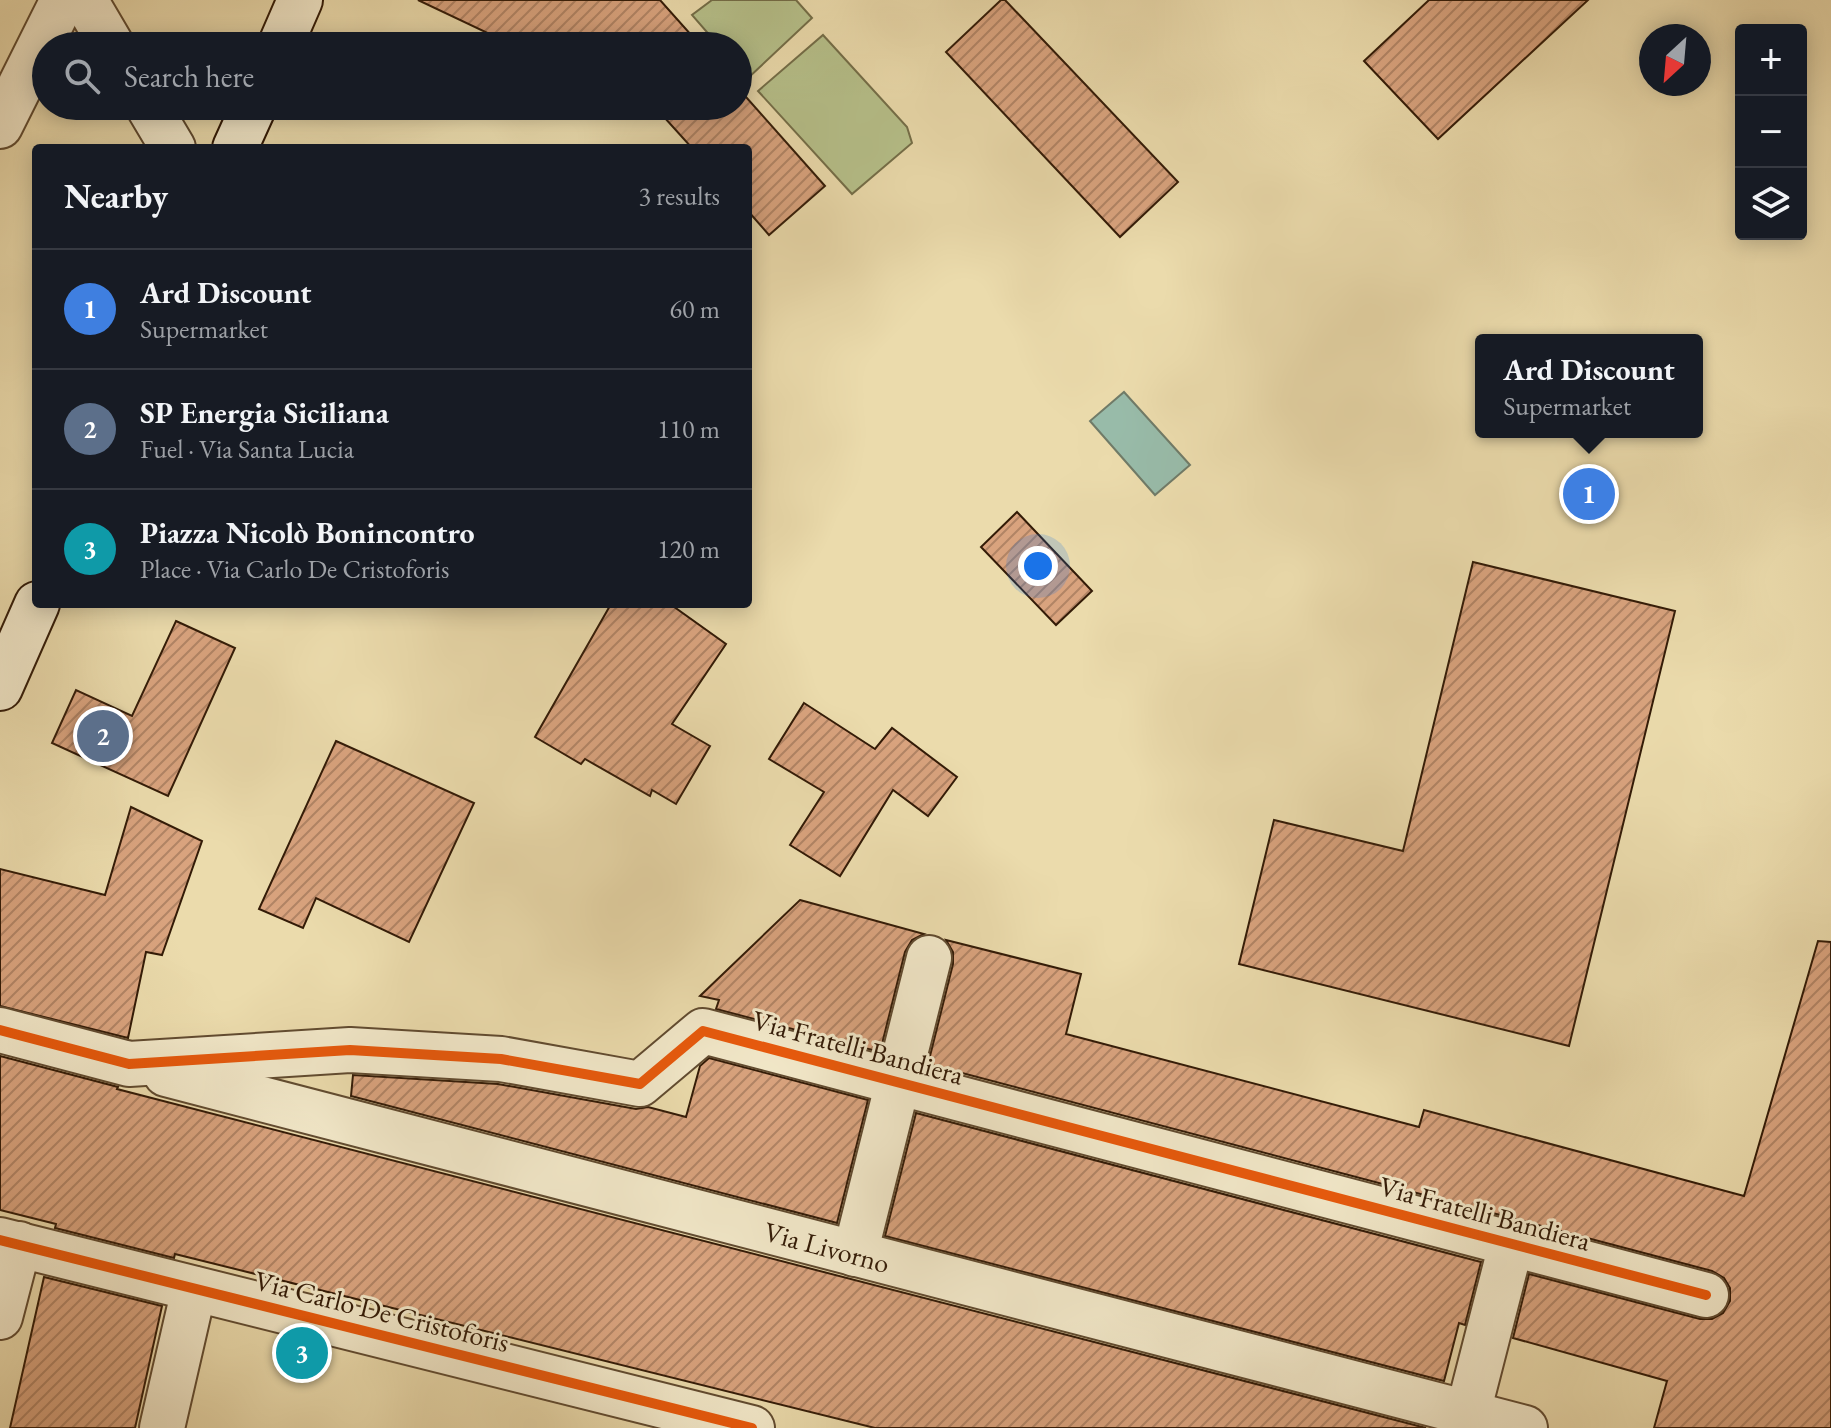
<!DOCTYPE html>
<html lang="en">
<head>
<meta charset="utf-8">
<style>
  body { margin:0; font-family:"EB Garamond",serif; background:#242831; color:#f1f3f6 }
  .controls { position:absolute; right:24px; top:24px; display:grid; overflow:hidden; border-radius:8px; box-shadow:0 4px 20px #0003 }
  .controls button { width:72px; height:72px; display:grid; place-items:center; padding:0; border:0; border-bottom:2px solid #363941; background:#171b24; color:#f1f3f6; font:40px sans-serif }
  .compass { position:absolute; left:1639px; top:24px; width:72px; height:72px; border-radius:50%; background:#171b24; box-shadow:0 4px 20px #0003; rotate:206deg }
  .you { position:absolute; left:1038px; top:566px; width:28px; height:28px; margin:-20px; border:6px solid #fff; border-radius:50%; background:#1a73e8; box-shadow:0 0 0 12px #1a73e833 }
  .badge { display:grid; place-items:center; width:52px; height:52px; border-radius:50%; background:#c59692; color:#fff; font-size:26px; font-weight:700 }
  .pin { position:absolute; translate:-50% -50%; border:4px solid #fff; box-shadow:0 2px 8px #0006 }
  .popup { position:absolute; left:1475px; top:334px; width:228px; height:104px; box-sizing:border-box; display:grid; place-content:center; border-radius:8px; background:#171b24; filter:drop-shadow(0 2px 6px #0005); font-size:26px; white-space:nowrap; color:#9ea1a6 }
  .popup b { font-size:30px; color:#f1f3f6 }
  .popup::after { content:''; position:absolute; left:50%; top:100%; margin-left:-16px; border:16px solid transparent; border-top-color:#171b24 }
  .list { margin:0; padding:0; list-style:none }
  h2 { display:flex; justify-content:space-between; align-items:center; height:104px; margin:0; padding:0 32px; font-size:34px }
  h2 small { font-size:26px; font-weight:400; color:#9ea1a6 }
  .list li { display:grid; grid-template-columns:52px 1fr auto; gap:24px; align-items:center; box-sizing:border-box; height:120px; padding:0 32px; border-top:2px solid #363941 }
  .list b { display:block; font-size:30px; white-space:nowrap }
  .list p { margin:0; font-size:26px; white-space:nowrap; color:#9ea1a6 }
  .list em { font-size:26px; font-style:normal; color:#9ea1a6 }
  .icon { flex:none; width:44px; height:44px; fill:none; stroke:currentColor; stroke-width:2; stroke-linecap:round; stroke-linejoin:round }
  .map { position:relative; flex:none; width:1831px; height:1428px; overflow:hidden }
  .search { position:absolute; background:#171b24; box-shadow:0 4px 20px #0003; left:32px; top:32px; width:720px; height:88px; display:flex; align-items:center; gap:20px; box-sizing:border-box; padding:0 28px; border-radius:44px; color:#9ea1a6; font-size:30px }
  .panel { position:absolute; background:#171b24; box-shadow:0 4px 20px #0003; left:32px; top:144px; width:720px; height:464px; border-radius:8px }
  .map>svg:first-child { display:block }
  .garden { fill:#b6c08a; stroke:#746e48; stroke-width:2 }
  .water { fill:#98bba9; stroke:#707b68; stroke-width:2 }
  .building { fill:url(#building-hatch); stroke:#331b07; stroke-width:2 }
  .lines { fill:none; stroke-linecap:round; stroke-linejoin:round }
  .minor-casing { stroke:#614b30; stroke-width:48 }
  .secondary-casing { stroke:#331b07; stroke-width:48 }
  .minor { stroke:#f2e8c9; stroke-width:44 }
  .secondary { stroke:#f2e8c9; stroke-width:44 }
  .cycleway-casing { stroke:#f2e8c9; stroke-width:15 }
  .cycleway { stroke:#e8590c; stroke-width:10 }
  .labels { text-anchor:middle; stroke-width:6; stroke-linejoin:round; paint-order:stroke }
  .street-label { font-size:28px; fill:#331b07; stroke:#f2e8c9 }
</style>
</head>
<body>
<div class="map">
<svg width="1831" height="1428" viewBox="0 0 1831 1428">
  <defs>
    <pattern id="building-hatch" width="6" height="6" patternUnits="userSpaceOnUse" patternTransform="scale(2)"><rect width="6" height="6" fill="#d9a37e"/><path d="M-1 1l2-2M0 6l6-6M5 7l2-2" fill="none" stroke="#b18465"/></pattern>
  </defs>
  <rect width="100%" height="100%" fill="#ebdbac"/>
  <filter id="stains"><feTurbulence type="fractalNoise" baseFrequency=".0025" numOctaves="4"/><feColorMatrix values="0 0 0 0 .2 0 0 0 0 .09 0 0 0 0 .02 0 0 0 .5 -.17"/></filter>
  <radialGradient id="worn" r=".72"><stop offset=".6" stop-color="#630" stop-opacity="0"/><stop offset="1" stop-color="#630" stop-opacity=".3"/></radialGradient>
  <!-- garden -->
  <g class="garden">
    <polygon points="712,0 796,0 812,18 747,79 738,68 738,46 719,46 692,15"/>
    <polygon points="823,35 907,127 912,143 852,194 758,91"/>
  </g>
  <!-- water -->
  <polygon class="water" points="1124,392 1190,465 1155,495 1090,421"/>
  <!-- building -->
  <g class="building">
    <polygon points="418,0 660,0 701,46 515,46"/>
    <polygon points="1001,0 1005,0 1178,182 1120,237 946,52"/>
    <polygon points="1429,0 1588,0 1438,139 1364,61"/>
    <polygon points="738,88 825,186 769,235 748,211 748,148 692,148 654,106 738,106"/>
    <polygon points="1017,512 1092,591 1056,625 981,547"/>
    <polygon points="1473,562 1675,611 1569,1046 1239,964 1274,820 1403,851"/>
    <polygon points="611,604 670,604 726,644 672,724 710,746 676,804 652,790 650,796 585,759 581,764 535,737"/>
    <polygon points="176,621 235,648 168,796 52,743 76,690 132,716"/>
    <polygon points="804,703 875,749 892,728 957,777 928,816 893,790 840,876 790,845 824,792 769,759"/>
    <polygon points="336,741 474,803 409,942 316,898 303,928 259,909"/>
    <polygon points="131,807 202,841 162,955 146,952 128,1038 0,1006 0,869 105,895"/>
    <polygon points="800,900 924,934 912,940 905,952 880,1052 716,1009 719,1000 700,996"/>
    <polygon points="946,940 1081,974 1066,1034 1419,1127 1424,1110 1744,1196 1818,941 1831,942 1831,1428 1654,1428 1667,1381 1513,1338 1529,1274 1700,1319 1712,1319 1723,1313 1730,1301 1730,1288 1724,1278 1712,1271 928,1064 953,964 953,952"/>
    <polygon points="0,1056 118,1087 117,1089 1426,1428 875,1428 175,1254 174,1258 55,1228 56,1224 0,1210"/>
    <polygon points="709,1058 868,1100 837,1223 351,1096 353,1075 498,1084 636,1109 648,1107 686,1117 700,1066"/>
    <polygon points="916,1113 1481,1262 1465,1325 1459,1323 1444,1381 885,1236"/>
    <polygon points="44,1277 162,1306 135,1428 10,1428"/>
  </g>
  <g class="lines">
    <!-- minor casing -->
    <g class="minor-casing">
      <g id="minor">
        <polyline points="85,0 112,46"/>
        <polyline points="148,106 173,148"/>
        <polyline points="0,126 63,0"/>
        <polyline points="0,1030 129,1064 350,1050 501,1059 640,1084 703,1031 1706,1295"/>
        <polyline points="166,1074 1525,1428"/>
        <polyline points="0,1240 752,1428"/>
        <polyline points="855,1254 929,958"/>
        <polyline points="0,1317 19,1244"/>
        <polyline points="162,1428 194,1289"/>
        <polyline points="1464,1428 1511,1245"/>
      </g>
    </g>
    <!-- secondary casing -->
    <g class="secondary-casing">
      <g id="secondary">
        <polyline points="280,46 300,0"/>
        <polyline points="235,148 254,106"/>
        <polyline points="0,688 37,604"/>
      </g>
    </g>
    <!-- minor -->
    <use href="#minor" class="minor"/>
    <!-- secondary -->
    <use href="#secondary" class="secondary"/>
    <!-- cycleway casing -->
    <g class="cycleway-casing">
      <g id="cycleway">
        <polyline points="0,1030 129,1064 350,1050 501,1059 640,1084 703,1031 1706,1295"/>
        <polyline points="0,1240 752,1428"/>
      </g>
    </g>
    <!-- cycleway -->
    <use href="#cycleway" class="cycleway"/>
  </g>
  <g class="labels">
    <!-- street labels -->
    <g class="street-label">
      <text transform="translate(858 1047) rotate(15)" y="10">Via Fratelli Bandiera</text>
      <text transform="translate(1485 1213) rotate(15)" y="10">Via Fratelli Bandiera</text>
      <text transform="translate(827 1247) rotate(15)" y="10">Via Livorno</text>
      <text transform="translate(382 1311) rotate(14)" y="10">Via Carlo De Cristoforis</text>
    </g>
  </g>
  <rect width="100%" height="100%" filter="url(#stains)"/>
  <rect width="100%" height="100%" fill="url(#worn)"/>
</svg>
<div class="controls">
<button>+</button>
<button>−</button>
<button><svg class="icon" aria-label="layers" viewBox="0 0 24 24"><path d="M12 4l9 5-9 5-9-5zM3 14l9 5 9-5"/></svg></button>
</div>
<svg class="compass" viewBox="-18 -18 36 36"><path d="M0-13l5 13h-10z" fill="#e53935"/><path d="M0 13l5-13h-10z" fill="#9ea1a6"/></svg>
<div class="you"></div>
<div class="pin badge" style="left:1589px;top:494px;background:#3f7fe0">1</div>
<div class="popup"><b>Ard Discount</b>Supermarket</div>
<div class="pin badge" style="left:103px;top:736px;background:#5c6f8a">2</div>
<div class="pin badge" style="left:302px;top:1353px;background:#0f9aa8">3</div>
<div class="search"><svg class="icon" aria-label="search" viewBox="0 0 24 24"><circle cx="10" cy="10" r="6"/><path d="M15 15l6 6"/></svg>Search here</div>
<section class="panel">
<h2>Nearby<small>3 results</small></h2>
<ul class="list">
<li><span class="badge" style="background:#3f7fe0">1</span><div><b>Ard Discount</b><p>Supermarket</p></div><em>60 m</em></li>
<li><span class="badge" style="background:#5c6f8a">2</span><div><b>SP Energia Siciliana</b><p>Fuel · Via Santa Lucia</p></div><em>110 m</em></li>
<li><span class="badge" style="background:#0f9aa8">3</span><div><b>Piazza Nicolò Bonincontro</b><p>Place · Via Carlo De Cristoforis</p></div><em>120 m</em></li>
</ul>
</section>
</div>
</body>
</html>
